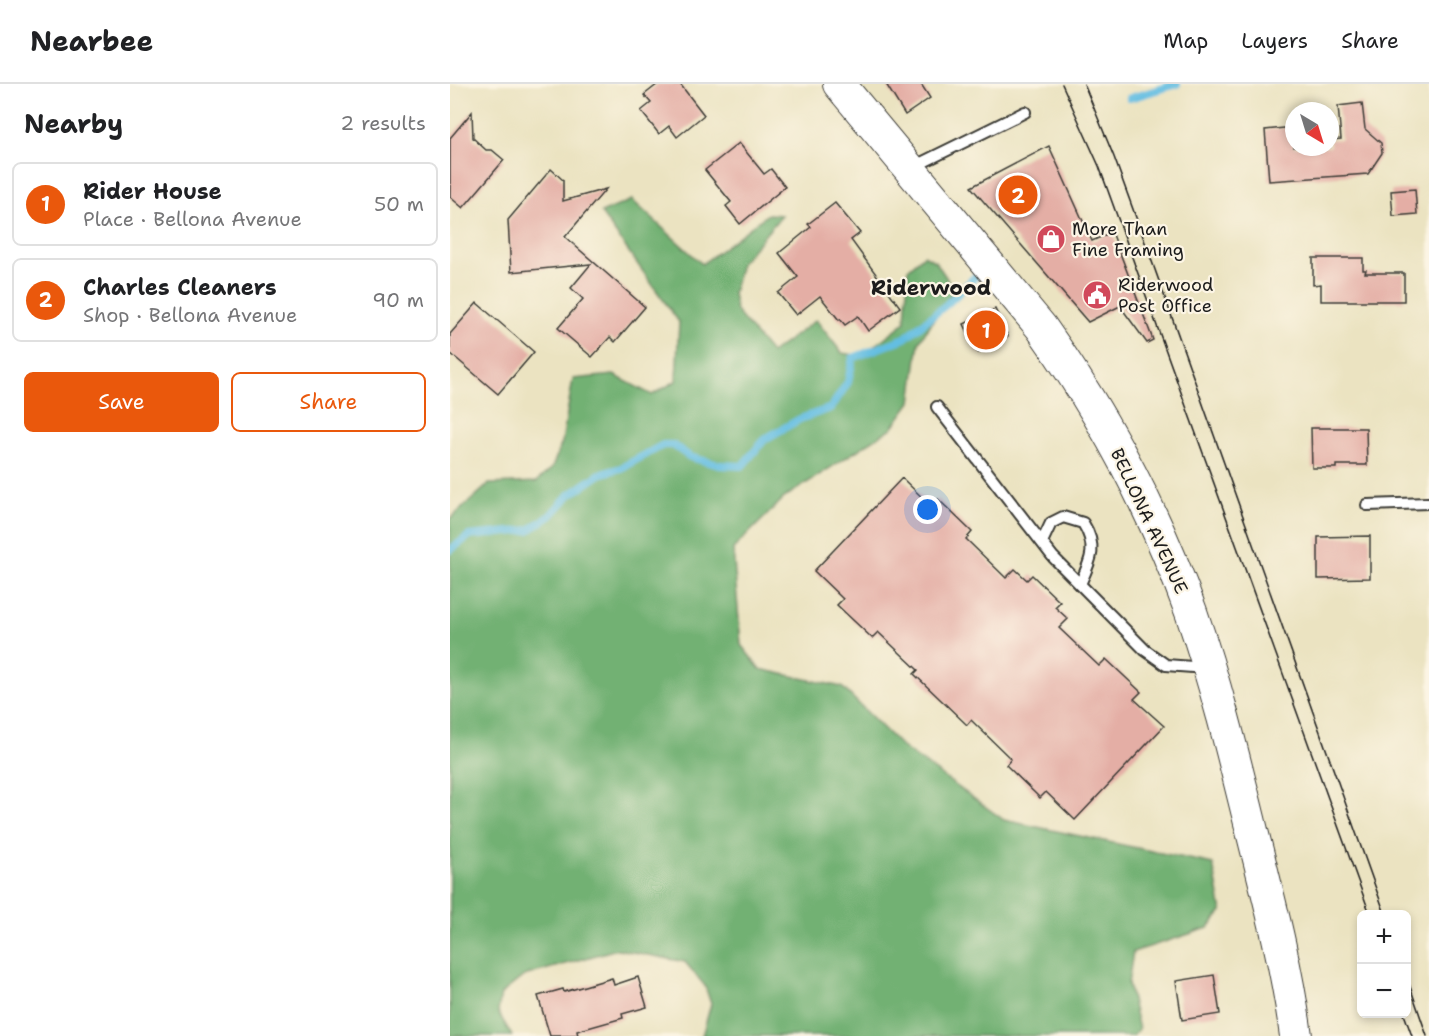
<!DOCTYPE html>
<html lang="en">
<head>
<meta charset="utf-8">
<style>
  body { margin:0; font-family:"Shantell Sans",sans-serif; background:#f2f2f2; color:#202124 }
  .controls { position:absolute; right:18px; bottom:18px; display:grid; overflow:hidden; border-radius:9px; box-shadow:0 3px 9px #0003 }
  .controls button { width:54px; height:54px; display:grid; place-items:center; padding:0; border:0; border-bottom:2px solid #e0e0e0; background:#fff; color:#202124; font:30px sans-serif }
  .compass { position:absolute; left:835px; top:18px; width:54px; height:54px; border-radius:50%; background:#fff; box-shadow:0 3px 9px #0003; rotate:142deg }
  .you { position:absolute; left:478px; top:426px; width:21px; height:21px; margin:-15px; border:4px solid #fff; border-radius:50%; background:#1a73e8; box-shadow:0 0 0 9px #1a73e833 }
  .badge { display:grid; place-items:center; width:39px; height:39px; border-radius:50%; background:#ea580c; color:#fff; font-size:20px; font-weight:700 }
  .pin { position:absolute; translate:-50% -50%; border:3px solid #fff; box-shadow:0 2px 6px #0006 }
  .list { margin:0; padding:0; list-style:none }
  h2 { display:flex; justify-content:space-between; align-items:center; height:78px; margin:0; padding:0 24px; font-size:26px }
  h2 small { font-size:20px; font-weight:400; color:#757577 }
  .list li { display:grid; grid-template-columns:39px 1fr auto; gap:18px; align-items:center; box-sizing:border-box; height:84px; margin:0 12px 12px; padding:0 12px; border:2px solid #e0e0e0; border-radius:9px }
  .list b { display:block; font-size:22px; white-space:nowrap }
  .list p { margin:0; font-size:20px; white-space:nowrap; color:#757577 }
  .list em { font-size:20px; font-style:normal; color:#757577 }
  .actions { display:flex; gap:12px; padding:18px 24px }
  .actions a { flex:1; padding:14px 0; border:2px solid #ea580c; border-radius:9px; text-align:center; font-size:21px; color:#ea580c }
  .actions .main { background:#ea580c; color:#fff }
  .map { position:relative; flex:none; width:979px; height:952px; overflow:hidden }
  header { display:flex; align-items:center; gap:36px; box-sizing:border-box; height:84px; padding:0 30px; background:#fff; border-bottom:2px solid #e0e0e0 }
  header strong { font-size:28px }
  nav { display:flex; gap:33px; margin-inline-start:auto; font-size:21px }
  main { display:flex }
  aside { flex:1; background:#fff }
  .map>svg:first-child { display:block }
  .forest { fill:#72b173; stroke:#476648; stroke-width:1.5 }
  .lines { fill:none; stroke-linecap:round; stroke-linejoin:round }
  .stream { stroke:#64bee2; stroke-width:8 }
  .building { fill:#e4aea5 }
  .lane-casing { stroke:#3b3a35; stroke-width:14 }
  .secondary-casing { stroke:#3b3a35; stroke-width:34 }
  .lane { stroke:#fff; stroke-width:10 }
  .secondary { stroke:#fff; stroke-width:32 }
  .tram { stroke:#1c1c1c; stroke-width:1.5 }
  .labels { text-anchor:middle; stroke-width:4.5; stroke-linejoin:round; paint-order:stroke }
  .poi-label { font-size:18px; fill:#1c1c1c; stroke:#fcf5e5; text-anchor:start }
  .street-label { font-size:18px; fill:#1c1c1c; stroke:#fcf5e5 }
  .quarter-label { font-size:21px; font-weight:bold; fill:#1c1c1c; stroke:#fcf5e5 }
</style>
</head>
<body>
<header>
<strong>Nearbee</strong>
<nav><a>Map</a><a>Layers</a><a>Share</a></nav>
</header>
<main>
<aside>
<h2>Nearby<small>2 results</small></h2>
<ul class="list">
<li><span class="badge">1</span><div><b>Rider House</b><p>Place · Bellona Avenue</p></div><em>50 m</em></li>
<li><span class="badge">2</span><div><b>Charles Cleaners</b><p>Shop · Bellona Avenue</p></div><em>90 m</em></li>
</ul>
<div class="actions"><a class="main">Save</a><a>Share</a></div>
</aside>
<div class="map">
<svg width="979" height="952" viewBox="0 0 979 952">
  <rect width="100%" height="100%" fill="#fcf5e5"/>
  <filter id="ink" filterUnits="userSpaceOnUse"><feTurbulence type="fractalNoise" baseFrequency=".0167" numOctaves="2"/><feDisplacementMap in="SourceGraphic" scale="12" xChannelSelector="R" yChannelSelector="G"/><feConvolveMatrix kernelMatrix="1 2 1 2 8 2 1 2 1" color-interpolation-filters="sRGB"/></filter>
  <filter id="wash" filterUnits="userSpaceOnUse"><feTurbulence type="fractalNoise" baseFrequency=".008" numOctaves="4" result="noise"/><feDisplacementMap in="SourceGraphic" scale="24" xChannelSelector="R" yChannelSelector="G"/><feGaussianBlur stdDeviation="1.35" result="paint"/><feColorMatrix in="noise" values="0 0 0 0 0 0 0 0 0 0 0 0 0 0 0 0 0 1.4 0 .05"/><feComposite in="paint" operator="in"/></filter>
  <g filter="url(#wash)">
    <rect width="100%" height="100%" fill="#ebe3c1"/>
    <!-- forest -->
    <polygon class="forest" points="182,116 252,180 318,130 332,131 291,179 283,209 286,227 321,269 366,236 392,269 411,272 455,238 458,185 474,171 486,178 504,205 469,258 461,318 442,344 335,413 283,465 291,561 310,585 392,603 452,663 554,736 763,780 772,828 758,844 683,868 678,900 689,945 683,952 252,952 261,920 255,902 235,878 167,865 74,892 51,910 48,928 62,952 0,952 0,435 39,400 86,398 102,384 112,358 123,295 164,291 202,311 226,297 229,238 151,129"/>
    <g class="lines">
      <!-- stream -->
      <g class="stream">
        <polyline points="680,14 727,0"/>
        <polyline points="0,466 19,452 79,446 100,432 118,412 150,390 171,384 213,361 223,361 240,373 269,381 292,382 315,355 350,335 381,324 398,298 403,274 455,254 497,220 526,192"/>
      </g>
    </g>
    <g id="blocks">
      <!-- building -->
      <g class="building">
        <polygon points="208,0 230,0 254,31 227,53 219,42 209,50 191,27 201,19 194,11"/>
        <polygon points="436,0 471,0 480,14 455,31"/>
        <polygon points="912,19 915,45 931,59 932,69 918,90 819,97 815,46 844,43 844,63 880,63 880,56 891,55 888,22"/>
        <polygon points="22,28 23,54 36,66 42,66 54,76 13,124 0,113 0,54"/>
        <polygon points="289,59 314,90 321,85 335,103 290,140 276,122 281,118 255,86"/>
        <polygon points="599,62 642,157 662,148 703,256 697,259 670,222 638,238 521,103"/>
        <polygon points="101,85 113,96 113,117 156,105 115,153 195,223 165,258 160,253 142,273 108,244 133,215 121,204 141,180 61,188 58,136"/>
        <polygon points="965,105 967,130 943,132 941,107"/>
        <polygon points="385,119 410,149 401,156 450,223 418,247 408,232 395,241 390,235 389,236 370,212 346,231 328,209 348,193 329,169 361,143 358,140"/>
        <polygon points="863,174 913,174 913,186 916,186 915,189 954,189 954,217 871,217 871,200 863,201"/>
        <polygon points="27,219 84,268 48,310 0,269 0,250"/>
        <polygon points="545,225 558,252 554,255 554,256 528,269 514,240"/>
        <polygon points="861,344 916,344 917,381 886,381 886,384 862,384"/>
        <polygon points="452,394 481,422 488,415 522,448 516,455 556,494 565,485 577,496 582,491 610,518 605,523 618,535 609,544 649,582 656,575 691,608 684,615 714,642 625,736 596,708 590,714 556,681 561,675 521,636 517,641 464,590 468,586 428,548 422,554 387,521 393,515 364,487"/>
        <polygon points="920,452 920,494 868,495 868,453"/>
        <polygon points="764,891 770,930 732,936 726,897"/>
        <polygon points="188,893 197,923 172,930 173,934 127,947 128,952 100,952 88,912 113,905 114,908 162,894 164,901"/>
      </g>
    </g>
  </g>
  <g filter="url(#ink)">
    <use href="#blocks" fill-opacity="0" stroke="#3b3a35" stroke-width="1.5"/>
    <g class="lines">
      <!-- lane casing -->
      <g class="lane-casing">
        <g id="lane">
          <polyline points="463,83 575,28"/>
          <polyline points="487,323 603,473 695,566 716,581 756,584"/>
          <polyline points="917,421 979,419"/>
          <path d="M592,458L601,439L613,433L633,439C648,463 641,476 630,500"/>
        </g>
      </g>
      <!-- secondary casing -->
      <g class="secondary-casing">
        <path id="secondary" d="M389,0L591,243C652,329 705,428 741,528C766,600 784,674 802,747C819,815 837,883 846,952"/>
      </g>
      <!-- lane -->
      <use href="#lane" class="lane"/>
      <!-- secondary -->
      <use href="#secondary" class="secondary"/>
      <!-- tram -->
      <g class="tram">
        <polyline points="612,0 649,82 920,830"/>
        <polyline points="634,0 664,73 704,183 935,830"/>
        <polyline points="956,891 977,952"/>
        <polyline points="954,930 962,952"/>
      </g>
    </g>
  </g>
  <!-- icons -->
  <defs>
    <g id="shop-disc" transform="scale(1.5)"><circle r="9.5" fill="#d1495b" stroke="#fcf5e5"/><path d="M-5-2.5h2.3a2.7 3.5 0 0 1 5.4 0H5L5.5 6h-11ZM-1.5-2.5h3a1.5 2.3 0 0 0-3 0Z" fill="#fff"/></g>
    <g id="civic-disc" transform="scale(1.5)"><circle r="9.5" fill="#d1495b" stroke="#fcf5e5"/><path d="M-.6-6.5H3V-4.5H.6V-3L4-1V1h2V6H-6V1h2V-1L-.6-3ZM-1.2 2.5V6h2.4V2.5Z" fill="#fff"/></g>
  </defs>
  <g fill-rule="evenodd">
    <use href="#shop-disc" x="601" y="155"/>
    <use href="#civic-disc" x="647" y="211"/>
  </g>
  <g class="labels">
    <!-- poi labels -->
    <g class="poi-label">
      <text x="622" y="151">More Than<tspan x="622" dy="21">Fine Framing</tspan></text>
      <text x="668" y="207">Riderwood<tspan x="668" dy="21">Post Office</tspan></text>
    </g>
    <!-- street labels -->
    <g class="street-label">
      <text transform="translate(699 437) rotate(65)" y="6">BELLONA AVENUE</text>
    </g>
    <!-- quarter labels -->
    <g class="quarter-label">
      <text x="481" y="211">Riderwood</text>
    </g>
  </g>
</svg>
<div class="controls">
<button>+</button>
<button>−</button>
</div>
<svg class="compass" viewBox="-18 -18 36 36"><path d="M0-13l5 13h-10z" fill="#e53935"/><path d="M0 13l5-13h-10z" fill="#757577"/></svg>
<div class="you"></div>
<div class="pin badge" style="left:536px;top:246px">1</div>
<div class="pin badge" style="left:568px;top:111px">2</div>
</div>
</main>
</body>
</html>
